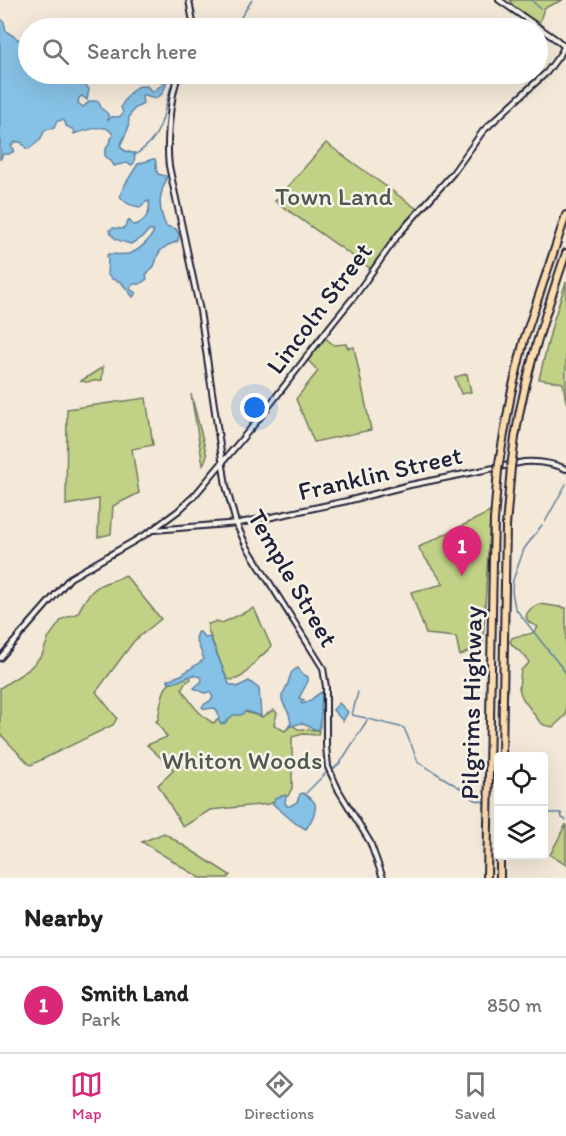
<!DOCTYPE html>
<html lang="en">
<head>
<meta charset="utf-8">
<style>
  body { margin:0; font-family:Itim,sans-serif; background:#f6f6f6; color:#222 }
  .controls { position:absolute; right:18px; bottom:18px; display:grid; overflow:hidden; border-radius:6px; box-shadow:0 6px 24px #0002 }
  .controls button { width:54px; height:54px; display:grid; place-items:center; padding:0; border:0; border-bottom:2px solid #e0e0e0; background:#fff; color:#222; font:30px sans-serif }
  .you { position:absolute; left:255px; top:408px; width:21px; height:21px; margin:-15px; border:4px solid #fff; border-radius:50%; background:#1a73e8; box-shadow:0 0 0 9px #1a73e833 }
  .badge { display:grid; place-items:center; width:39px; height:39px; border-radius:50%; background:#db2777; color:#fff; font-size:20px; font-weight:700 }
  .pin { position:absolute; translate:-50% -50px; filter:drop-shadow(0 2px 3px #0008) }
  .pin::after { content:''; position:absolute; top:32px; width:21px; height:18px; background:inherit; clip-path:polygon(0 0,100% 0,50% 100%) }
  .list { margin:0; padding:0; list-style:none }
  h2 { display:flex; justify-content:space-between; align-items:center; height:78px; margin:0; padding:0 24px; font-size:26px }
  h2 small { font-size:20px; font-weight:400; color:#767676 }
  .list li { display:grid; grid-template-columns:39px 1fr auto; gap:18px; align-items:center; box-sizing:border-box; height:96px; padding:0 24px; border-top:2px solid #e0e0e0 }
  .list b { display:block; font-size:22px; white-space:nowrap }
  .list p { margin:0; font-size:20px; white-space:nowrap; color:#767676 }
  .list em { font-size:20px; font-style:normal; color:#767676 }
  .icon { flex:none; width:33px; height:33px; fill:none; stroke:currentColor; stroke-width:2; stroke-linecap:round; stroke-linejoin:round }
  .map { position:relative; flex:none; width:566px; height:878px; overflow:hidden }
  .search { position:absolute; background:#fff; box-shadow:0 6px 24px #0002; left:18px; right:18px; top:18px; height:66px; display:flex; align-items:center; gap:15px; box-sizing:border-box; padding:0 21px; border-radius:33px; color:#767676; font-size:22px }
  .sheet { height:174px; background:#fff }
  nav { display:flex; justify-content:space-around; align-items:center; box-sizing:border-box; height:84px; border-top:2px solid #e0e0e0; background:#fff; font-size:16px; color:#767676 }
  nav a { display:grid; justify-items:center; gap:3px }
  nav .on { color:#db2777 }
  .map>svg:first-child { display:block }
  .green { fill:#c1d286; stroke:#727a60; stroke-width:1.5 }
  .water { fill:#86c2e6; stroke:#5e82a2; stroke-width:1.5 }
  .lines { fill:none; stroke-linecap:round; stroke-linejoin:round }
  .stream { stroke:#5e82a2; stroke-width:1.5 }
  .secondary-casing { stroke:#22223b; stroke-width:8 }
  .highway-casing { stroke:#22223b; stroke-width:10 }
  .secondary { stroke:#f7f3e8; stroke-width:4 }
  .highway { stroke:#fddcac; stroke-width:6 }
  .highway-bridge-casing { stroke:#22223b; stroke-width:10; stroke-linecap:butt }
  .highway-bridge { stroke:#fddcac; stroke-width:6 }
  .labels { text-anchor:middle; stroke-width:5; stroke-linejoin:round; paint-order:stroke }
  .park-label { font-size:26px; fill:#525752; stroke:#f7f3e8 }
  .street-label { font-size:26px; fill:#22223b; stroke:#f7f3e8 }
</style>
</head>
<body>
<div class="map">
<svg width="566" height="878" viewBox="0 0 566 878">
  <rect width="100%" height="100%" fill="#f4e9d8"/>
  <filter id="ink" filterUnits="userSpaceOnUse"><feTurbulence type="fractalNoise" baseFrequency=".0167" numOctaves="2"/><feDisplacementMap in="SourceGraphic" scale="12" xChannelSelector="R" yChannelSelector="G"/><feConvolveMatrix kernelMatrix="1 2 1 2 8 2 1 2 1" color-interpolation-filters="sRGB"/></filter>
  <g filter="url(#ink)">
    <!-- green -->
    <g class="green">
      <polygon points="510,0 563,0 544,8 539,24 513,6"/>
      <polygon points="326,143 417,209 371,269 275,201"/>
      <polygon points="566,282 566,403 563,383 539,379 553,322"/>
      <polygon points="320,334 334,345 346,344 348,348 354,347 371,430 314,442 296,399 318,371 303,355"/>
      <polygon points="103,367 102,380 86,382 81,381"/>
      <polygon points="467,374 471,392 461,394 455,377"/>
      <polygon points="191,394 207,456 203,465"/>
      <polygon points="146,398 153,445 132,449 139,493 113,506 111,534 98,537 99,499 66,505 67,409"/>
      <polygon points="492,511 489,534 483,643 460,656 456,637 426,634 411,592 444,584 420,551 419,547"/>
      <path d="M125,575L161,619L134,641L96,692L117,718L113,725L31,765L29,764L0,734V688L28,670L42,655L49,637L62,619L78,613C83,602 91,589 103,584C110,581 118,580 125,575Z"/>
      <path d="M540,604L566,608V715L553,727L544,725L539,721L523,699L520,692L519,687L521,670L529,663C526,653 515,650 510,642L512,638C521,633 532,638 538,627C535,625 532,625 529,622C521,614 533,606 540,604Z"/>
      <path d="M254,608L271,646C267,652 262,655 257,660C248,669 242,683 227,679L208,630V624L217,621L222,623Z"/>
      <path d="M190,675L191,679L184,684L182,689C191,703 198,714 213,723L235,709L262,717L274,710L277,713L274,725L285,731L292,725L298,729L319,730L318,735L303,734L292,737V788L288,796L269,804L210,810L183,827L158,785L174,770L147,745L167,737L156,721L158,720C162,696 161,679 190,675Z"/>
      <polygon points="566,824 566,865 550,855"/>
      <polygon points="164,833 230,875 228,878 200,878 142,842"/>
    </g>
    <!-- water -->
    <g class="water">
      <path d="M0,18L4,22L6,31L28,46V74H76L80,78L72,79L70,82V84L82,82L89,89L87,100L82,96L79,98L78,103L83,107L90,101H98L102,109L108,114V120H109L111,117C116,116 120,119 123,113L121,107C123,102 132,89 137,87C138,86 145,86 147,86L152,92L166,82V85L162,94L155,99L146,95H143L142,97L143,104L134,109L129,117L128,129L120,146C123,151 129,153 135,153L134,163L132,165L126,163L114,166L111,161L105,156V151L113,135C111,132 110,129 105,128C99,126 80,132 73,134L75,133L74,130L66,126L65,122L63,120L57,121L54,128L45,130L40,140L29,149L26,148L21,142H15L11,146L14,149V151L9,154H3L0,160Z"/>
      <path d="M153,159H155C157,164 155,169 158,174L166,176C167,183 163,185 162,191C158,203 161,215 166,226L176,229L179,234L178,241C174,243 169,244 165,247C155,253 158,261 153,268C151,270 148,272 146,275L147,279L140,284H133L130,288L131,290L136,293L133,297L121,282L112,279L107,274L108,261L107,256L108,254C114,254 122,255 128,254C138,252 150,240 154,231H148L143,237L131,244C120,241 113,240 109,230L113,228L123,229L129,220L133,225C145,224 151,212 149,201L146,202L140,207C132,206 124,204 120,196L124,186L138,164Z"/>
      <path d="M198,632H200L205,638L210,637L229,684L237,687L249,681L259,689L261,716L246,711L241,715H233L225,723L221,724L219,722L218,712L215,708L205,709L202,707C204,702 211,703 213,697L210,692L204,693L194,688L202,681L201,677L193,675L176,682H168V680L181,675L203,660L204,659L196,639Z"/>
      <path d="M298,668L301,673L308,677V681L299,698L304,700L301,703L302,704C310,703 315,695 322,692L320,727L317,730L301,723L288,727L291,723C290,720 290,717 289,714C287,708 281,703 282,696C283,692 287,687 288,683C291,675 289,672 298,668Z"/>
      <polygon points="339,703 348,712 343,721 333,710"/>
      <path d="M303,793C306,796 314,799 315,804C317,811 310,823 306,829L295,823L273,804L275,798L285,795L286,796L285,803L287,806H290L297,802L300,794Z"/>
    </g>
    <g class="lines">
      <!-- stream -->
      <g class="stream">
        <polyline points="531,0 540,8"/>
        <polyline points="234,28 252,0"/>
        <path d="M134,156C140,151 147,147 152,140C167,121 165,94 176,74"/>
        <polyline points="545,522 566,484"/>
        <polyline points="542,525 524,549 513,580 512,591 515,608 566,673"/>
        <polyline points="358,692 352,715 366,718"/>
        <polyline points="357,736 368,719 404,728 410,742"/>
        <polyline points="411,744 418,762 455,785"/>
        <polyline points="332,770 340,763 356,738"/>
        <polyline points="457,786 468,793 472,799 484,802"/>
        <polyline points="306,793 327,772"/>
        <path d="M544,813C550,814 555,812 561,813L562,818L566,820"/>
      </g>
      <!-- secondary casing -->
      <g class="secondary-casing">
        <g id="secondary">
          <polyline points="189,0 194,28"/>
          <polyline points="499,0 557,40 566,48"/>
          <path d="M179,74C170,95 166,143 169,166L200,311L226,486L236,523L246,545L323,668L326,687V746L328,767L339,791L370,842L383,878"/>
          <path d="M154,530L239,523L272,517L347,501L410,485L524,462C539,461 552,463 566,469"/>
          <polyline points="0,658 70,578 148,533 178,511 195,495 262,415 332,324 357,293 398,235 453,173 483,131 547,72 561,53 564,47"/>
        </g>
      </g>
      <!-- highway casing -->
      <g class="highway-casing">
        <g id="highway">
          <path d="M512,460C520,388 543,321 566,253"/>
          <polyline points="499,463 511,394 524,340 566,215"/>
          <polyline points="502,756 506,526 511,467"/>
          <polyline points="487,878 493,561 494,520 498,470"/>
          <polyline points="500,878 500,856"/>
        </g>
      </g>
      <!-- secondary -->
      <use href="#secondary" class="secondary"/>
      <!-- highway -->
      <use href="#highway" class="highway"/>
      <!-- highway-bridge casing -->
      <g class="highway-bridge-casing">
        <g id="highway-bridge">
          <polyline points="511,467 512,460"/>
          <polyline points="498,470 499,463"/>
        </g>
      </g>
      <!-- highway-bridge -->
      <use href="#highway-bridge" class="highway-bridge"/>
    </g>
  </g>
  <g class="labels">
    <!-- park labels -->
    <g class="park-label">
      <text x="334" y="205">Town Land</text>
      <text x="242" y="769">Whiton Woods</text>
    </g>
    <!-- street labels -->
    <g class="street-label">
      <text transform="translate(319 308) rotate(-53)" y="9">Lincoln Street</text>
      <text transform="translate(380 473) rotate(-13)" y="9">Franklin Street</text>
      <text transform="translate(293 578) rotate(60)" y="9">Temple Street</text>
      <text transform="translate(471 703) rotate(-89)" y="9">Pilgrims Highway</text>
    </g>
  </g>
</svg>
<div class="controls">
<button><svg class="icon" aria-label="locate" viewBox="0 0 24 24"><circle cx="12" cy="12" r="6"/><path d="M12 2v4M12 18v4M2 12h4M18 12h4"/></svg></button>
<button><svg class="icon" aria-label="layers" viewBox="0 0 24 24"><path d="M12 4l9 5-9 5-9-5zM3 14l9 5 9-5"/></svg></button>
</div>
<div class="you"></div>
<div class="pin badge" style="left:462px;top:576px">1</div>
<div class="search"><svg class="icon" aria-label="search" viewBox="0 0 24 24"><circle cx="10" cy="10" r="6"/><path d="M15 15l6 6"/></svg>Search here</div>
</div>
<section class="sheet">
<h2>Nearby<small></small></h2>
<ul class="list">
<li><span class="badge">1</span><div><b>Smith Land</b><p>Park</p></div><em>850 m</em></li>
</ul>
</section>
<nav>
<a class="on"><svg class="icon" aria-label="map" viewBox="0 0 24 24"><path d="M3 6l6-2 6 2 6-2v14l-6 2-6-2-6 2zM9 4v14M15 6v14"/></svg>Map</a>
<a><svg class="icon" aria-label="directions" viewBox="0 0 24 24"><path d="M12 3l9 9-9 9-9-9zM9 14v-3h6M13 9l2 2-2 2"/></svg>Directions</a>
<a><svg class="icon" aria-label="saved" viewBox="0 0 24 24"><path d="M7 4h10v16l-5-4-5 4z"/></svg>Saved</a>
</nav>
</body>
</html>
